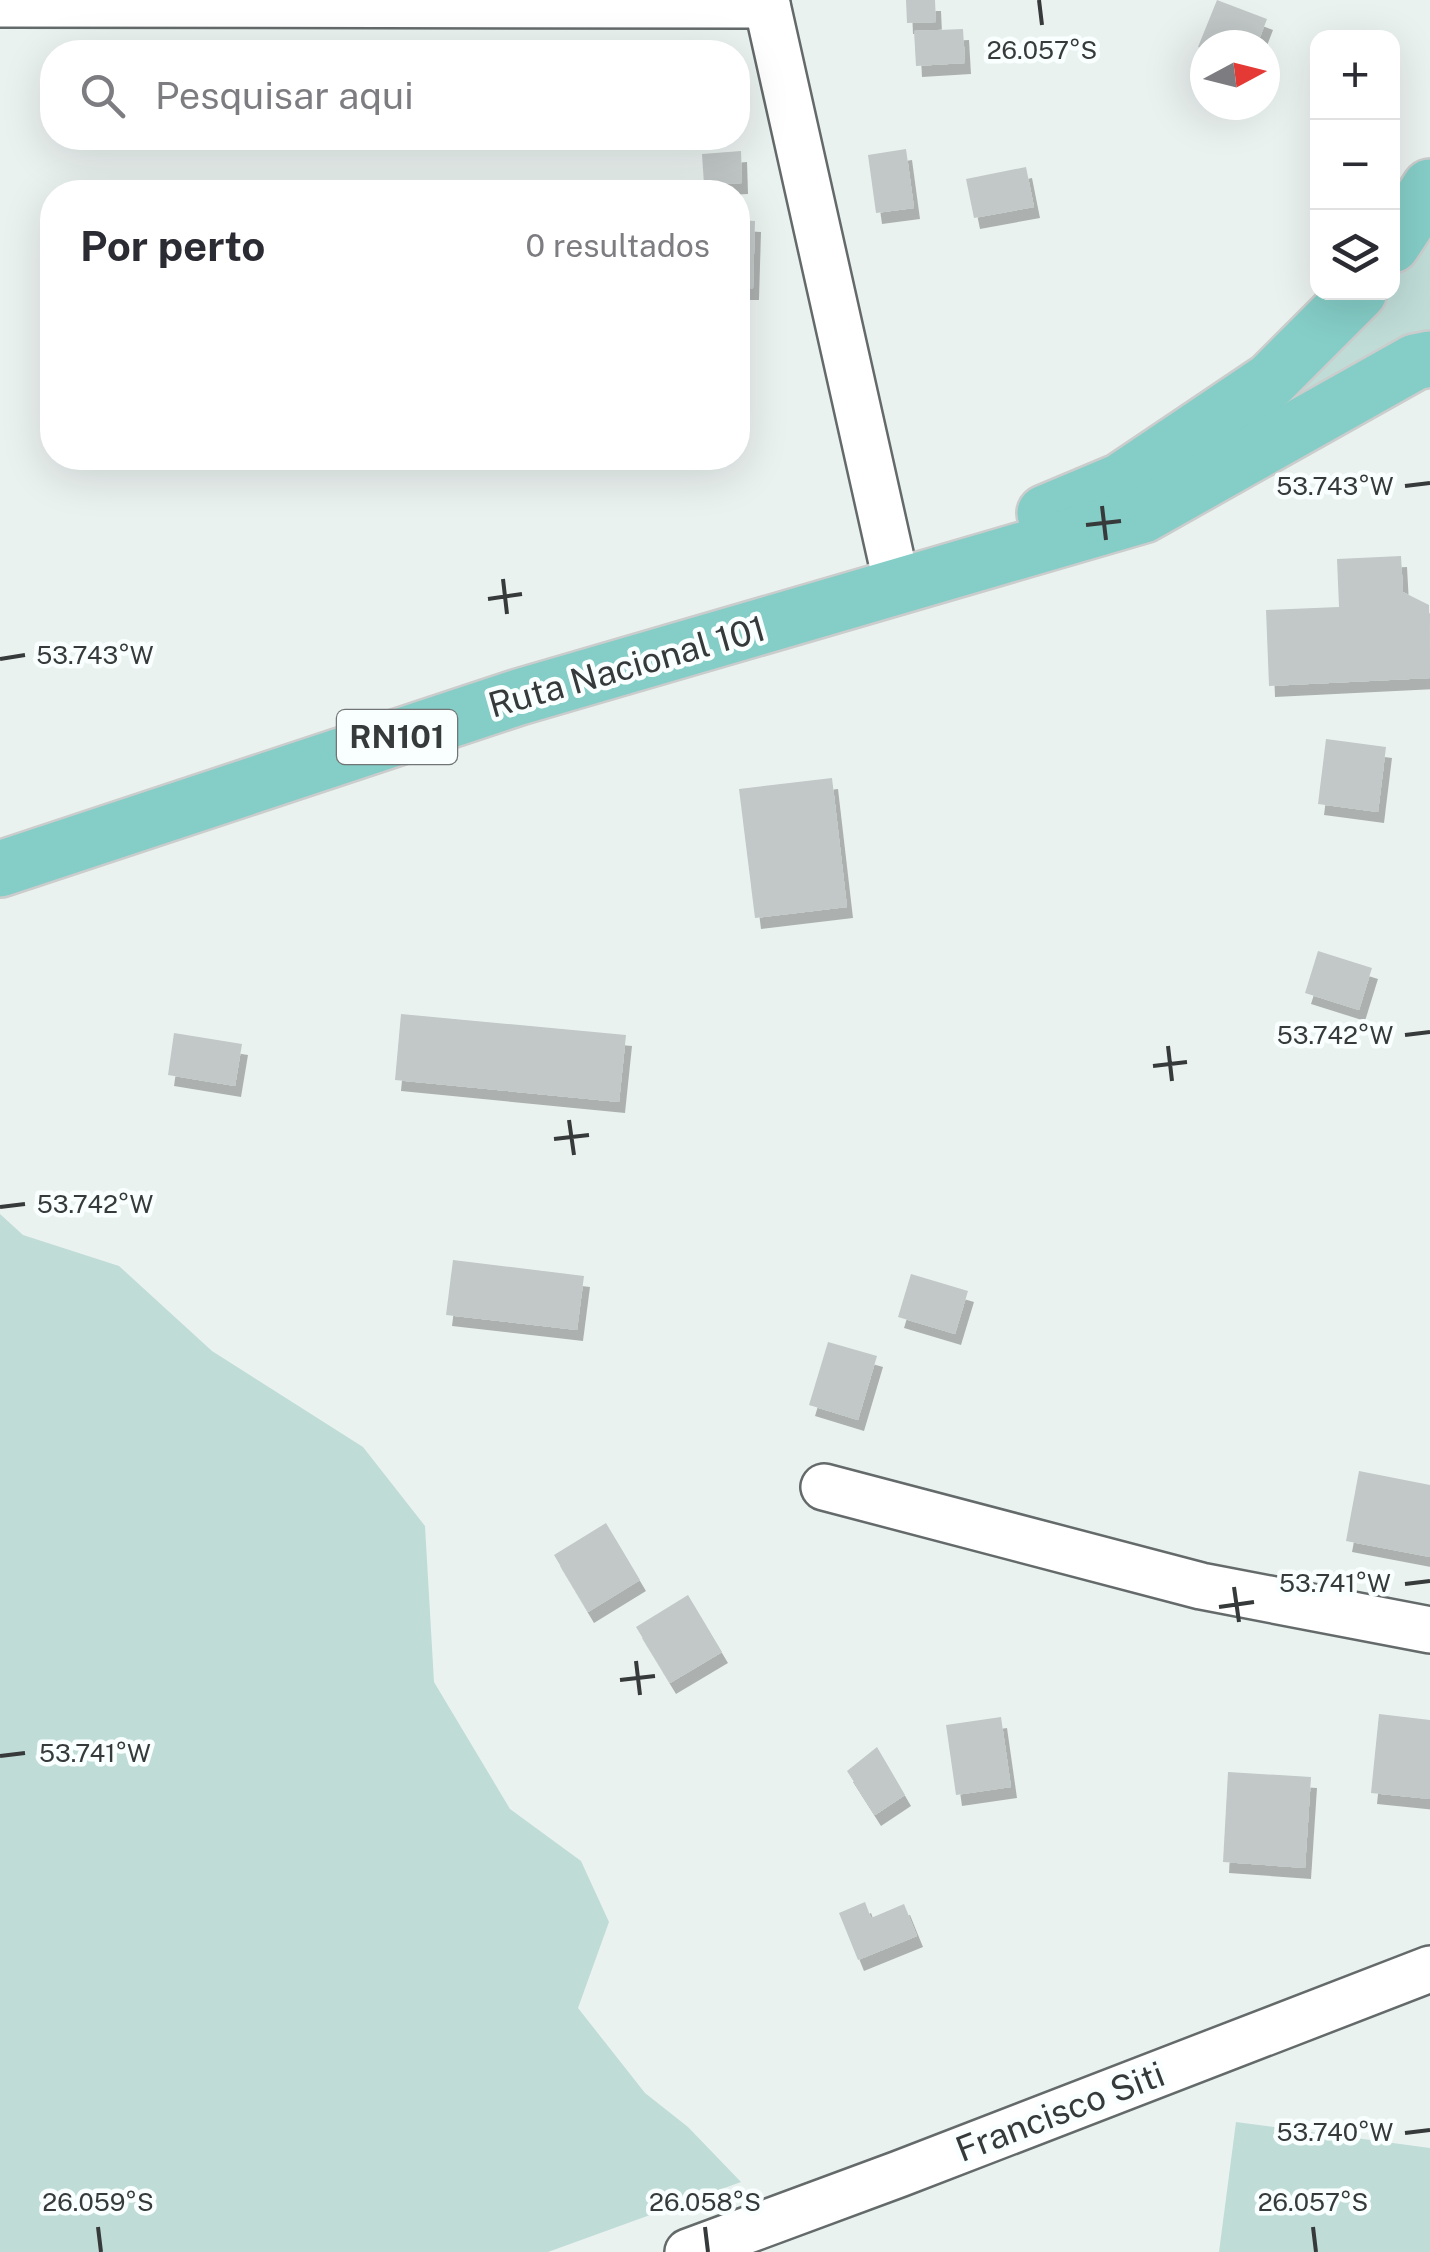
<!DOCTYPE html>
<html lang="pt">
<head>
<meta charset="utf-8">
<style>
  body { margin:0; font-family:"Public Sans",sans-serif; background:#f7f7f7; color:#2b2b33 }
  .controls { position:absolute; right:30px; top:30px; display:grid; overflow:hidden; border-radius:20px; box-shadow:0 10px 40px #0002 }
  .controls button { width:90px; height:90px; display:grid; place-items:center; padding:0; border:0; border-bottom:2px solid #e1e1e2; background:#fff; color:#2b2b33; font:50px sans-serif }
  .compass { position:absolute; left:1190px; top:30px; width:90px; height:90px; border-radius:50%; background:#fff; box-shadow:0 10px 40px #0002; rotate:83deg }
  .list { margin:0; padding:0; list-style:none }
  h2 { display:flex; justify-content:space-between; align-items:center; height:130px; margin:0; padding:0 40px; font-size:42px }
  h2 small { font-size:32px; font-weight:400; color:#7c7c81 }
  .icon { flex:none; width:55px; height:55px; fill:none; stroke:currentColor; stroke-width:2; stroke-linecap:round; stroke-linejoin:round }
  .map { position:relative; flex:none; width:1430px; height:2252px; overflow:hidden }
  .search { position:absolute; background:#fff; box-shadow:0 10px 40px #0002; left:40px; top:40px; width:710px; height:110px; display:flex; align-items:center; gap:25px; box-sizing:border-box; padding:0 35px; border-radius:40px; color:#7c7c81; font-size:38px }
  .panel { position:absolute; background:#fff; box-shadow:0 10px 40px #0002; left:40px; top:180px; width:710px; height:290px; border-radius:40px }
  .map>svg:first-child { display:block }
  .green { fill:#bfdcd7 }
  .building { fill:#c1c8c7; filter:url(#shadow) }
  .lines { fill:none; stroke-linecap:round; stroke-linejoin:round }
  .minor-casing { stroke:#646a6a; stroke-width:50 }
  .primary-casing { stroke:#cbcccc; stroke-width:60 }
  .minor { stroke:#fff; stroke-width:45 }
  .primary { stroke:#85cdc7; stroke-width:55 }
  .ticks { fill:none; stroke:#373a3a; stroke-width:4 }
  .labels { text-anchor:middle; stroke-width:9; stroke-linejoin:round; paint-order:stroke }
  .shield { fill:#f8fffe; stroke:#717575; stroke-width:2.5 }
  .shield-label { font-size:32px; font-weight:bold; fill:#373a3a }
  .street-label { font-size:35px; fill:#373a3a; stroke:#f8fffe }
  .ticks-label { font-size:25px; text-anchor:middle; fill:#373a3a; stroke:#f8fffe; stroke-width:9; stroke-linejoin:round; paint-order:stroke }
</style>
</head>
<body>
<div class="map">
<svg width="1430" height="2252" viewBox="0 0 1430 2252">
  <defs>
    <filter id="shadow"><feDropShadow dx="6" dy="11" stdDeviation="0" flood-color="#0004"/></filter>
  </defs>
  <rect width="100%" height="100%" fill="#eaf2f0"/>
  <!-- green -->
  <g class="green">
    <polygon points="1430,216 1430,341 1191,464 1380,305 1387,293 1392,292 1393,283"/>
    <polygon points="0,1214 23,1235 119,1266 212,1351 363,1447 425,1526 434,1682 510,1809 581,1861 609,1922 578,2008 645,2093 688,2127 741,2182 548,2252 0,2252"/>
    <polygon points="1236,2122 1430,2148 1430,2252 1219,2252"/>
  </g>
  <!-- building -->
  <g class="building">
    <polygon points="906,0 935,0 936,22 907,23"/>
    <polygon points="1217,0 1267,19 1257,45 1205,45 1205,50 1198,47"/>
    <polygon points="963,29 965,63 916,66 914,31"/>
    <polygon points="906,149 914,208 876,213 868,155"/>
    <polygon points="741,151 742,183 704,185 702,154"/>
    <polygon points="1026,167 1034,207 974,218 966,179"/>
    <polygon points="738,220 755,221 753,289 738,289"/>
    <polygon points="1401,556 1403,592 1429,605 1430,678 1269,686 1266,610 1339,607 1337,559"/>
    <polygon points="1326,739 1386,747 1378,812 1318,804"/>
    <polygon points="832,778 847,907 755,918 739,789"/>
    <polygon points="1318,951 1372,968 1359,1010 1305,993"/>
    <polygon points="401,1014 626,1035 619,1102 395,1080"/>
    <polygon points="174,1033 242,1044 235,1086 168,1075"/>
    <polygon points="453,1260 584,1276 577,1330 446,1315"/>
    <polygon points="911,1274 968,1291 955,1334 898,1317"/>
    <polygon points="828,1342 877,1356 858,1420 809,1405"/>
    <polygon points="1359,1471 1430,1485 1430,1557 1346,1541"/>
    <polygon points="606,1523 640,1580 588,1612 554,1555"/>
    <polygon points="688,1595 722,1652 670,1683 636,1627"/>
    <polygon points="1379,1714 1430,1720 1430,1799 1371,1793"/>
    <polygon points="1001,1717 1011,1787 956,1795 946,1725"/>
    <polygon points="877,1747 905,1795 875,1815 847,1771"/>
    <polygon points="1228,1772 1311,1777 1305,1868 1223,1862"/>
    <polygon points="865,1902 871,1918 904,1904 917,1936 858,1960 839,1913"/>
  </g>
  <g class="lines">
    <!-- minor casing -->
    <g class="minor-casing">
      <g id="minor">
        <polyline points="766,0 895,576"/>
        <polyline points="0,4 767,5"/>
        <polyline points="824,1487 1201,1586 1430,1630"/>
        <polyline points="688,2252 899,2174 1430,1969"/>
      </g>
    </g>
    <!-- primary casing -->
    <g class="primary-casing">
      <g id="primary">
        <polyline points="1392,245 1430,187"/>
        <polyline points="1045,513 1121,481 1271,380 1359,292"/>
        <polyline points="0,869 519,697 1143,515 1415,362 1430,359"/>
      </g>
    </g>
    <!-- minor -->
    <use href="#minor" class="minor"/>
    <!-- primary -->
    <use href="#primary" class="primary"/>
  </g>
  <!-- ticks -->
  <path class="ticks" d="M1039,0L1042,25M1405,486L1430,483M1102,506L1106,540M1086,525L1121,521M503,579L507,614M488,599L522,594M0,659L25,655M1405,1035L1430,1032M1168,1046L1172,1081M1153,1066L1187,1062M569,1120L574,1155M554,1139L589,1135M0,1207L25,1204M1405,1584L1430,1581M1234,1587L1239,1622M1219,1607L1254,1602M636,1661L640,1695M620,1680L655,1676M0,1756L25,1753M1405,2133L1430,2130M98,2227L101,2252M705,2227L708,2252M1313,2227L1316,2252"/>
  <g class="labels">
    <!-- shield labels -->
    <rect class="shield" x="337" y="710" width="120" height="54" rx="8"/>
    <g class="shield-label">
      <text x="397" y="748">RN101</text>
    </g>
    <!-- street labels -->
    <g class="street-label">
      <text transform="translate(627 667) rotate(-16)" y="12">Ruta Nacional 101</text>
      <text transform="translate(1060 2112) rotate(-21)" y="12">Francisco Siti</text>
    </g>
  </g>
  <g class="ticks-label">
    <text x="1042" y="59">26.057°S</text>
    <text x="1335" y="495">53.743°W</text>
    <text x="95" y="664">53.743°W</text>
    <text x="1335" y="1044">53.742°W</text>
    <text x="95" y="1213">53.742°W</text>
    <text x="1335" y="1592">53.741°W</text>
    <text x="95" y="1762">53.741°W</text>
    <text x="1335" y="2141">53.740°W</text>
    <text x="98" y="2211">26.059°S</text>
    <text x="705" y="2211">26.058°S</text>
    <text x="1313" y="2211">26.057°S</text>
  </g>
</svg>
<div class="controls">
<button>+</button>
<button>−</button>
<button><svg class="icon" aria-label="layers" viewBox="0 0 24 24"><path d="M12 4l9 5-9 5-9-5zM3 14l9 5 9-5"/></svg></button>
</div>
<svg class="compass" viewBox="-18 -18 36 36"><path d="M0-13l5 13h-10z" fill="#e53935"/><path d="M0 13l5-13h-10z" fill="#7c7c81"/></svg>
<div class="search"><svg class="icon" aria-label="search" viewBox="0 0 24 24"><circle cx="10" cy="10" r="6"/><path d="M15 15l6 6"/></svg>Pesquisar aqui</div>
<section class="panel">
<h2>Por perto<small>0 resultados</small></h2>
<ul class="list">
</ul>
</section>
</div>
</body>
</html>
